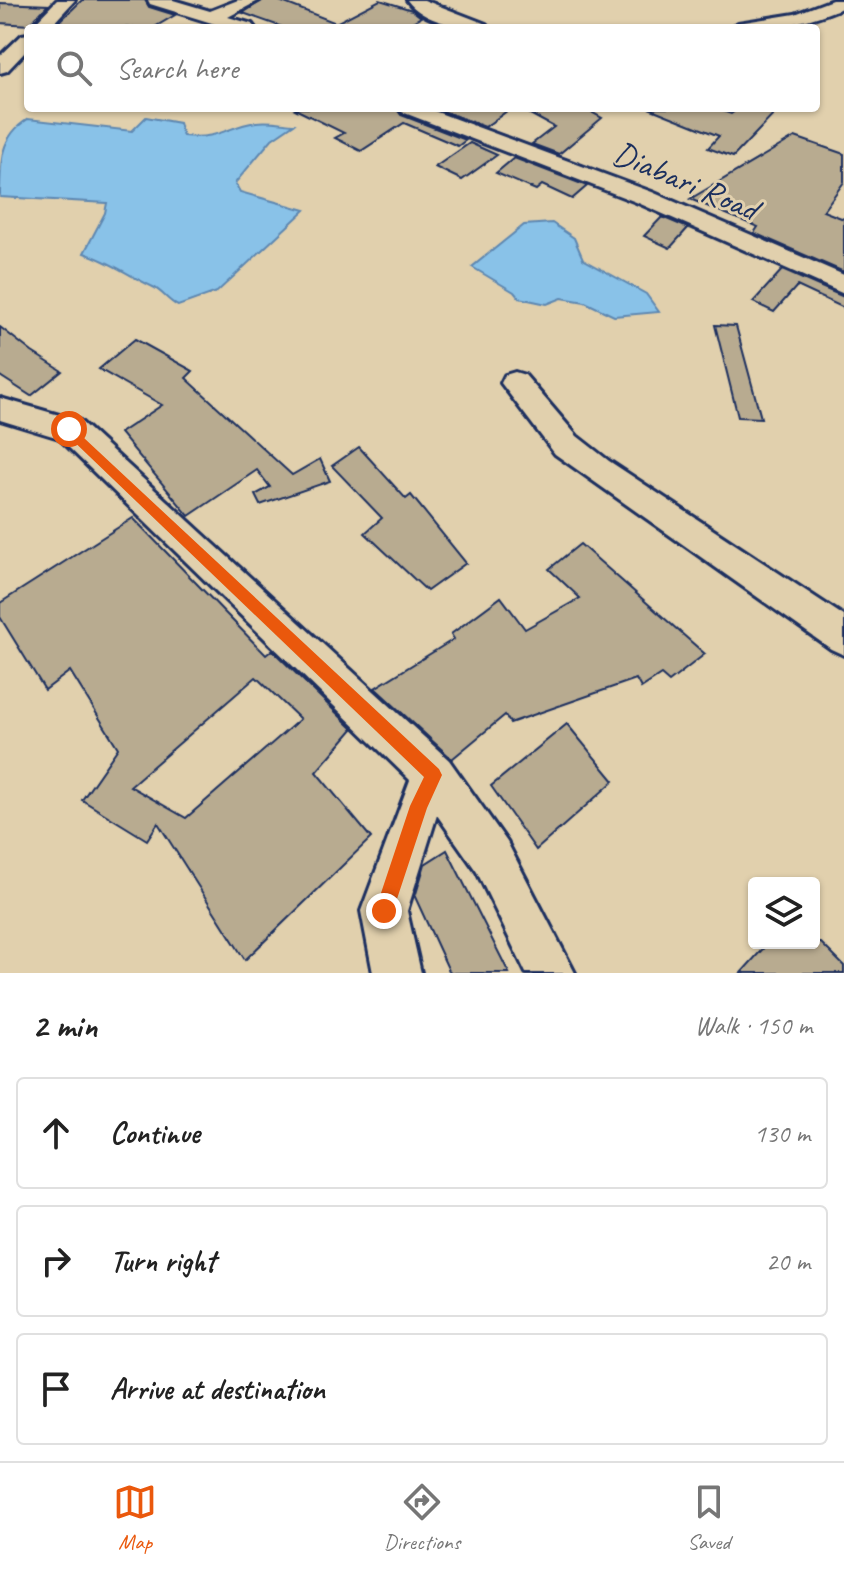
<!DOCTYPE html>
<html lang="en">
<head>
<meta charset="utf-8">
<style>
  body { margin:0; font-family:Caveat,sans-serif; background:#f2f2f2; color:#222 }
  .controls { position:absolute; right:24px; bottom:24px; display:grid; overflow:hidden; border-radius:8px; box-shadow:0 2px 6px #0004 }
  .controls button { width:72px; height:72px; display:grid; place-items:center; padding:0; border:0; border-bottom:2px solid #e0e0e0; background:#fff; color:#222; font:40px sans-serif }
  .stop { position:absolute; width:24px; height:24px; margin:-18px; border:6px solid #ea580c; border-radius:50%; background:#fff }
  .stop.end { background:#ea580c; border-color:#fff; box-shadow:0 2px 8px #0008 }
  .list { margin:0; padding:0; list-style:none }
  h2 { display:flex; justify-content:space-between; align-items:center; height:104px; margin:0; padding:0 32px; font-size:34px }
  h2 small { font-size:26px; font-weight:400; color:#767676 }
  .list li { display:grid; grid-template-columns:52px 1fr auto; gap:24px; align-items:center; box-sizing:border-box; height:112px; margin:0 16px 16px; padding:0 16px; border:2px solid #e0e0e0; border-radius:8px }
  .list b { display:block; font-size:30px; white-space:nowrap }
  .list em { font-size:26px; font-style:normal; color:#767676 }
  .icon { flex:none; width:44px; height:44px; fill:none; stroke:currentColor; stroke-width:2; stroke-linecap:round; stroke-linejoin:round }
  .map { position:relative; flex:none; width:844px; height:973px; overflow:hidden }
  .search { position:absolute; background:#fff; box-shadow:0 2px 6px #0004; left:24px; right:24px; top:24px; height:88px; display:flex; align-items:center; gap:20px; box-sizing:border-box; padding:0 28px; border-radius:8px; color:#767676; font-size:30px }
  .sheet { height:488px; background:#fff }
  nav { display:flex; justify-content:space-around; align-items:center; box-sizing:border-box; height:112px; border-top:2px solid #e0e0e0; background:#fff; font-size:22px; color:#767676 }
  nav a { display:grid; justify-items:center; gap:4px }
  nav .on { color:#ea580c }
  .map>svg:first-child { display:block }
  .water { fill:#89c2e8; stroke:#5d87b1; stroke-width:2 }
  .building { fill:#b8ab90; stroke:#1b2f5e; stroke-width:2; fill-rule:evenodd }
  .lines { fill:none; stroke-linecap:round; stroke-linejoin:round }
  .minor-casing { stroke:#1b2f5e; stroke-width:6 }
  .minor { fill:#e1d0ad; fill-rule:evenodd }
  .route { fill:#ea580c }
  .labels { text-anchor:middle; stroke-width:6; stroke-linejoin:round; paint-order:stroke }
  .far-street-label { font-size:34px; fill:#1b2f5e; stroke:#e1d0ad }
</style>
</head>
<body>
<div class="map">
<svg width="844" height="973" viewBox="0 0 844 973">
  <rect width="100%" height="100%" fill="#e1d0ad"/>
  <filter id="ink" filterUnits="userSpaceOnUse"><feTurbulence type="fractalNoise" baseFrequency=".0125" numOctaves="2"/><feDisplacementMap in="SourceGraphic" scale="16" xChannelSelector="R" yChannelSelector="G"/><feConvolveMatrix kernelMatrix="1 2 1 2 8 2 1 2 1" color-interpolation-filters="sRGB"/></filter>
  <g filter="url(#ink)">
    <!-- water -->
    <g class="water">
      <path d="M146,117L179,123L183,136C219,140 226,127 256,122C269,120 282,123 294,124L272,139L235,183L240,192L305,210L217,292L178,306C168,301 162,291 153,287C129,276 110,261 84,253L105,213L107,203L0,197C0,162 0,136 28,119L132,131Z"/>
      <polygon points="552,223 574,238 583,259 646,294 659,312 614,316 585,302 562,298 547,304 519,298 514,292 472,267 524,225"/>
    </g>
    <!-- building -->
    <g class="building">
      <polygon points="82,0 145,0 149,7 175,15 153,28 54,27"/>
      <polygon points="263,0 277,0 336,23 380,0 412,10 421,17 402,28 285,28 243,13"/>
      <polygon points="0,3 48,5 29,25 0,23"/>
      <polygon points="293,108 396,108 401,115 466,140 458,146 404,123 361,151 335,138 344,133"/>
      <polygon points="435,108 511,108 485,127"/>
      <polygon points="519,108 584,108 602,118 559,154 532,144 554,127"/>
      <polygon points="649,108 714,108 731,114 739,108 780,108 733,157 708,148 719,136"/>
      <polygon points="795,137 844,154 844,182 823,211 844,219 844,272 754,233 758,227 690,199"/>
      <polygon points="470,143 497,155 462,180 435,167"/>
      <polygon points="514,158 587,186 572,199 542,185 536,190 496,173"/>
      <polygon points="662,217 688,228 670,248 644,236"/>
      <polygon points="782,270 844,297 844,308 797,286 774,312 753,302"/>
      <polygon points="715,325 736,326 761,418 738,417"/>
      <polygon points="0,327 32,352 62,371 31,396 0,376"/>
      <polygon points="135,339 193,371 186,378 292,475 320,459 330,481 260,505 255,495 270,487 257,470 189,516 120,433 162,405 99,369"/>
      <polygon points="359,447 406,499 411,495 466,563 427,591 365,533 382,518 332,466"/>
      <path d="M133,518L266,655L272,650L353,729L316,772L371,838L245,960L158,823L147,840L82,800L118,748L70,671L45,690L0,617V603ZM256,677L300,719L186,818L130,786Z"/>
      <polygon points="580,544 705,654 669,682 661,675 641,688 636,679 510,723 505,715 452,759 375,688 454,639 451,634 501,597 525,629 580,598 549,569"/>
      <polygon points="567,724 614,781 536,850 491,786"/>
      <polygon points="447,850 509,973 450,973 415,897 425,864"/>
      <polygon points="768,943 821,943 844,966 844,973 741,973"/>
    </g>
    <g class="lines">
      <!-- minor casing -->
      <g class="minor-casing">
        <g id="minor">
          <polygon points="57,0 75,0 49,28 30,28"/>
          <polygon points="148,0 173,0 210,11 238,0 260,0 228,17 252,24 255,28 228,28 150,4"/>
          <path d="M407,0H424L486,24L489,28C462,28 423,23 407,0Z"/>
          <path d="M832,0H844V7C800,25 777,28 729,28L738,23L795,14Z"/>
          <polygon points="28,34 28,49 7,71 0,73 0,56 22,35"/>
          <polygon points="399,108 426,108 652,192 844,275 844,294 636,202 402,112"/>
          <polygon points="515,372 525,375 577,436 609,461 844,616 844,655 831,649 555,454 501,383 505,375"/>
          <polygon points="0,398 80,421 449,760 507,842 575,973 526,973 477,872 437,815 407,911 421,973 373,973 361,911 410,780 59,438 0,420"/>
        </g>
      </g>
      <!-- minor -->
      <use href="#minor" class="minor"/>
    </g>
  </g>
  <!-- route -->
  <polygon class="route" points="69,424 439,769 442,775 427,808 391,917 384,920 378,917 375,911 410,806 424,777 65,433 65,426"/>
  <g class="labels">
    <!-- far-street labels -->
    <g class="far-street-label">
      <text transform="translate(686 180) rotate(23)" y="12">Diabari Road</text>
    </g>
  </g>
</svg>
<div class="controls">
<button><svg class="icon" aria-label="layers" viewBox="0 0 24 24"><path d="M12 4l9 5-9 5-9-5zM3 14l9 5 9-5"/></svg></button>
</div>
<div class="stop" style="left:69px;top:429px"></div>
<div class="stop end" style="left:384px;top:911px"></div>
<div class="search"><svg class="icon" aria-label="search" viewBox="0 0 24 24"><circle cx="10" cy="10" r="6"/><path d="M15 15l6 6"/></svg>Search here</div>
</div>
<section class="sheet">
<h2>2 min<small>Walk · 150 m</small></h2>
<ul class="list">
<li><svg class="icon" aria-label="ahead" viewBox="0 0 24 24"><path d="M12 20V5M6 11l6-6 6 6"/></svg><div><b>Continue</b></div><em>130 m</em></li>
<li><svg class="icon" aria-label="right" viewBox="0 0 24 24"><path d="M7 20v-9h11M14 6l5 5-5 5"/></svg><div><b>Turn right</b></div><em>20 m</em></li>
<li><svg class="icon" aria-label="arrive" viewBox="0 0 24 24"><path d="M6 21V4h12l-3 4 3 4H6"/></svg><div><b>Arrive at destination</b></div></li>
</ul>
</section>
<nav>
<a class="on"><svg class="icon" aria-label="map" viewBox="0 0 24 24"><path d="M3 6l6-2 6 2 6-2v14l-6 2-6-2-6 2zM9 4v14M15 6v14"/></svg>Map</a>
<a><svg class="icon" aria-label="directions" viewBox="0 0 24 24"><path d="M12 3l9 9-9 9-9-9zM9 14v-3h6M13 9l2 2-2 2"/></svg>Directions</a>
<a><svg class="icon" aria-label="saved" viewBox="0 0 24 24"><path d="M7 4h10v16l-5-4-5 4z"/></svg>Saved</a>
</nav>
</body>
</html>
